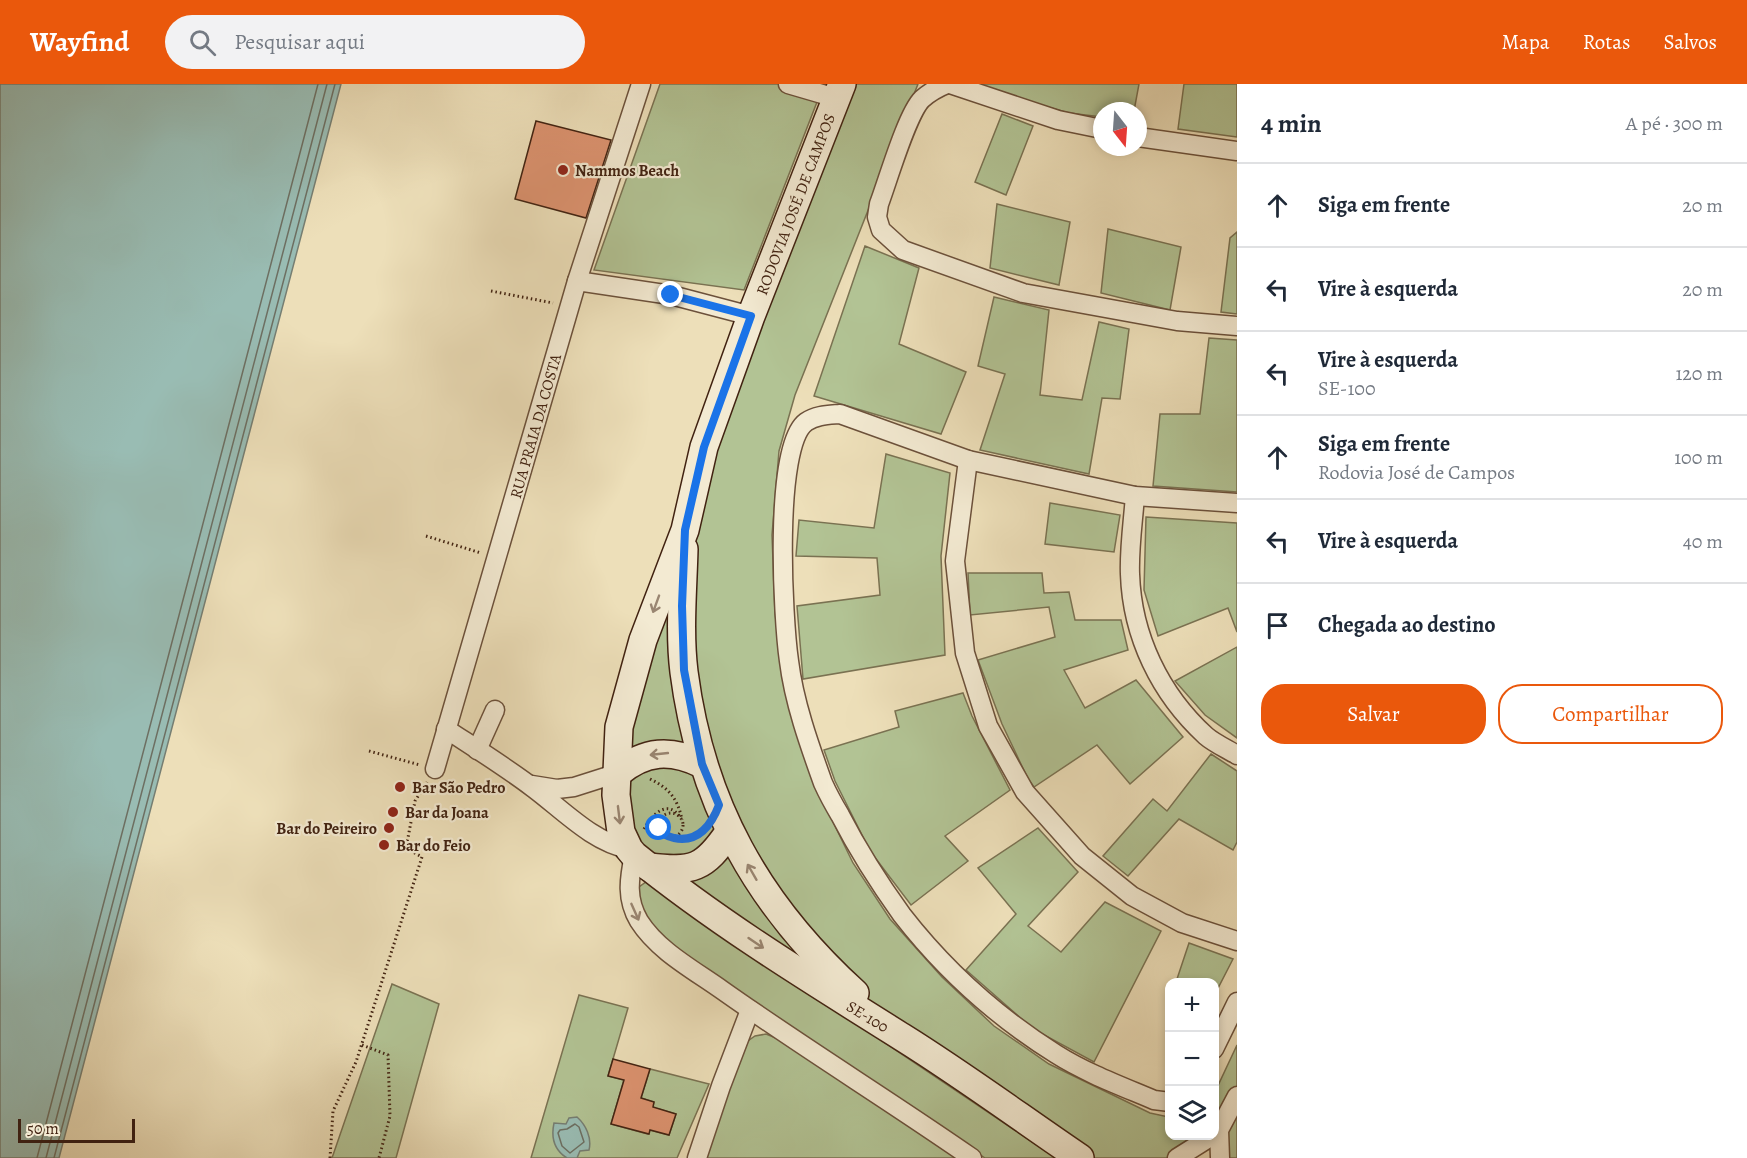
<!DOCTYPE html>
<html lang="pt">
<head>
<meta charset="utf-8">
<style>
  body { margin:0; font-family:Alegreya,serif; background:#f2f2f3; color:#1f2937 }
  .controls { position:absolute; right:18px; bottom:18px; display:grid; overflow:hidden; border-radius:12px; box-shadow:0 3px 9px #0003 }
  .controls button { width:54px; height:54px; display:grid; place-items:center; padding:0; border:0; border-bottom:2px solid #e0e1e3; background:#fff; color:#1f2937; font:30px sans-serif }
  .compass { position:absolute; left:1093px; top:18px; width:54px; height:54px; border-radius:50%; background:#fff; box-shadow:0 3px 9px #0003; rotate:163deg }
  .scale { position:absolute; left:18px; bottom:15px; width:117px; box-sizing:border-box; padding-left:6px; border:3px solid #412211; border-top:0; font-size:16px; line-height:21px; white-space:nowrap; color:#412211; -webkit-text-stroke:4px #f3ead2; paint-order:stroke }
  .stop { position:absolute; width:18px; height:18px; margin:-14px; border:4px solid #1a73e8; border-radius:50%; background:#fff }
  .stop.end { background:#1a73e8; border-color:#fff; box-shadow:0 2px 6px #0008 }
  .list { margin:0; padding:0; list-style:none }
  h2 { display:flex; justify-content:space-between; align-items:center; height:78px; margin:0; padding:0 24px; font-size:26px }
  h2 small { font-size:20px; font-weight:400; color:#747a83 }
  .list li { display:grid; grid-template-columns:39px 1fr auto; gap:18px; align-items:center; box-sizing:border-box; height:84px; padding:0 24px; border-top:2px solid #e0e1e3 }
  .list b { display:block; font-size:22px; white-space:nowrap }
  .list p { margin:0; font-size:20px; white-space:nowrap; color:#747a83 }
  .list em { font-size:20px; font-style:normal; color:#747a83 }
  .actions { display:flex; gap:12px; padding:18px 24px }
  .actions a { flex:1; padding:14px 0; border:2px solid #ea580c; border-radius:24px; text-align:center; font-size:21px; color:#ea580c }
  .actions .main { background:#ea580c; color:#fff }
  .icon { flex:none; width:33px; height:33px; fill:none; stroke:currentColor; stroke-width:2; stroke-linecap:round; stroke-linejoin:round }
  .map { position:relative; flex:none; width:1237px; height:1074px; overflow:hidden }
  header { display:flex; align-items:center; gap:36px; box-sizing:border-box; height:84px; padding:0 30px; background:#ea580c; color:#fff }
  header strong { font-size:28px }
  nav { display:flex; gap:33px; margin-inline-start:auto; font-size:21px }
  .search { width:420px; height:54px; background:#f2f2f3; display:flex; align-items:center; gap:15px; box-sizing:border-box; padding:0 21px; border-radius:33px; color:#747a83; font-size:22px }
  main { display:flex }
  aside { flex:1; background:#fff }
  .map>svg:first-child { display:block }
  .green { fill:#b2c394; stroke:#7a7252; stroke-width:1.5 }
  .water { fill:#99bcb3; stroke:#767e72; stroke-width:1.5 }
  .lines { fill:none; stroke-linecap:round; stroke-linejoin:round }
  .shore { stroke:#6d6f62; stroke-width:1.5 }
  .building { fill:#dc926f; stroke:#412211; stroke-width:1.5 }
  .minor-casing { stroke:#6c513b; stroke-width:21 }
  .secondary-casing { stroke:#412211; stroke-width:30 }
  .path { stroke:#412211; stroke-width:3; stroke-dasharray:1.5 3; stroke-linecap:butt }
  .minor { stroke:#f3ead2; stroke-width:18 }
  .secondary { stroke:#f3ead2; stroke-width:27 }
  .oneway { stroke:#9a8672 }
  .route { stroke:#1a73e8; stroke-width:8 }
  .poi-dot { fill:#8f2418; stroke:#f3ead2; stroke-width:2 }
  .labels { text-anchor:middle; stroke-width:4.5; stroke-linejoin:round; paint-order:stroke }
  .poi-label { font-size:16px; font-weight:bold; fill:#412211; stroke:#f3ead2; text-anchor:start }
  .street-label { font-size:16px; fill:#412211; stroke:#f3ead2 }
</style>
</head>
<body>
<header>
<strong>Wayfind</strong>
<div class="search"><svg class="icon" aria-label="search" viewBox="0 0 24 24"><circle cx="10" cy="10" r="6"/><path d="M15 15l6 6"/></svg>Pesquisar aqui</div>
<nav><a>Mapa</a><a>Rotas</a><a>Salvos</a></nav>
</header>
<main>
<div class="map">
<svg width="1237" height="1074" viewBox="0 0 1237 1074">
  <rect width="100%" height="100%" fill="#eddfb9"/>
  <filter id="stains"><feTurbulence type="fractalNoise" baseFrequency=".00333" numOctaves="4"/><feColorMatrix values="0 0 0 0 .2 0 0 0 0 .09 0 0 0 0 .02 0 0 0 .5 -.17"/></filter>
  <radialGradient id="worn" r=".72"><stop offset=".6" stop-color="#630" stop-opacity="0"/><stop offset="1" stop-color="#630" stop-opacity=".3"/></radialGradient>
  <!-- green -->
  <g class="green">
    <polygon points="660,0 824,0 744,206 594,186"/>
    <polygon points="842,0 918,0 795,311 779,367 772,451 775,530 787,611 817,705 853,779 890,835 942,893 994,942 1049,980 1150,1029 1169,1033 1170,1052 1212,1052 1177,1074 1080,1074 815,889 649,783 619,731 618,689 685,446"/>
    <polygon points="966,0 1139,0 1134,27 1102,27 1102,33 1069,29"/>
    <polygon points="1184,0 1237,0 1237,53 1178,45"/>
    <polygon points="1002,30 1033,42 1006,111 975,98"/>
    <polygon points="997,120 1070,138 1059,201 990,184"/>
    <polygon points="1108,145 1181,163 1170,226 1101,209"/>
    <polygon points="1237,148 1237,230 1221,228 1230,154"/>
    <polygon points="865,162 919,184 899,260 966,288 941,350 814,312"/>
    <polygon points="994,213 1049,226 1040,311 1082,316 1099,238 1129,245 1120,315 1102,314 1089,390 980,366 1005,290 978,282"/>
    <polygon points="1209,254 1237,256 1237,408 1153,402 1160,330 1200,330"/>
    <polygon points="886,370 950,389 941,472 945,571 803,595 797,522 880,511 877,474 796,472 799,436 874,444"/>
    <polygon points="1050,419 1120,431 1114,468 1045,460"/>
    <polygon points="1146,433 1237,439 1237,548 1228,524 1158,552 1144,506"/>
    <polygon points="968,489 1042,489 1044,509 1069,508 1075,536 1121,536 1128,566 1064,586 1085,624 1136,596 1183,653 1130,700 1097,661 1034,703 1028,695 1002,640 978,576 1055,553 1049,523 970,531"/>
    <polygon points="1237,563 1237,654 1205,631 1175,597"/>
    <polygon points="963,609 972,632 1010,706 945,752 968,777 911,821 870,767 835,697 824,666 899,643 895,627"/>
    <polygon points="1211,670 1237,687 1237,758 1233,766 1179,735 1128,792 1103,772 1153,715 1167,727"/>
    <polygon points="1038,744 1078,788 1028,842 1061,868 1105,818 1161,847 1094,978 1033,945 966,886 1016,830 978,784"/>
    <path d="M646,798L1056,1074H985L672,862C657,848 635,826 639,803Z"/>
    <polygon points="1189,859 1233,875 1215,910 1214,898 1176,898"/>
    <polygon points="392,900 439,920 396,1074 332,1074"/>
    <polygon points="579,911 628,924 608,992 624,996 611,1040 648,1050 650,1046 669,1051 676,1030 659,1025 652,1026 654,1018 641,1014 650,985 709,1000 677,1074 531,1074"/>
    <polygon points="766,950 781,956 964,1074 701,1074 745,959 755,952"/>
    <polygon points="1237,961 1237,1074 1220,1074 1215,1049 1215,1008"/>
  </g>
  <!-- water -->
  <g class="water">
    <polygon points="0,0 341,0 59,1074 0,1074"/>
    <path d="M577,1033C586,1041 592,1054 589,1066L580,1067L577,1074H567C554,1066 551,1053 554,1039L566,1040L569,1034Z"/>
  </g>
  <g class="lines">
    <!-- shore -->
    <g class="shore">
      <polygon points="575,1040 579,1043 584,1058 570,1069 562,1062 558,1049 560,1046 567,1045"/>
      <polyline points="37,1074 318,0"/>
      <polyline points="46,1074 327,0"/>
      <polyline points="54,1074 335,0"/>
    </g>
  </g>
  <!-- building -->
  <g class="building">
    <polygon points="536,37 611,56 586,134 515,115"/>
    <polygon points="613,975 650,985 641,1014 654,1018 653,1023 676,1030 669,1051 650,1046 649,1050 611,1040 624,996 608,992"/>
  </g>
  <g class="lines">
    <!-- minor casing -->
    <g class="minor-casing">
      <g id="minor">
        <polyline points="788,0 836,14"/>
        <path d="M947,0C937,4 930,8 922,15C907,30 888,96 879,120L877,133L881,146L903,166L1023,209L1177,237L1237,242"/>
        <polyline points="950,0 1058,36 1102,45"/>
        <polyline points="1138,53 1237,67"/>
        <polyline points="577,197 671,211 751,232"/>
        <polyline points="968,376 955,477 965,569 988,642 1025,708 1082,772 1132,812 1182,839 1237,857"/>
        <path d="M1135,412C1133,438 1129,465 1130,490C1132,552 1160,610 1206,652C1214,659 1227,665 1237,671"/>
        <path d="M446,645C475,664 504,682 532,703C562,725 592,758 629,765"/>
        <polyline points="477,666 495,626"/>
        <polyline points="435,685 577,197 641,0"/>
        <polyline points="532,701 557,705 574,703 618,689"/>
        <path d="M634,771C629,795 626,815 639,837C658,867 694,886 722,906C804,964 890,1017 972,1074"/>
        <polyline points="1214,965 1237,918"/>
        <path d="M1170,1018L1154,1016C1121,1002 1086,989 1056,970C997,933 944,885 902,831C879,799 858,766 840,731C834,721 828,710 823,699C809,660 794,618 789,577C783,536 773,362 806,338C816,331 828,331 840,330L968,376L1135,412L1237,419"/>
        <polyline points="697,1074 721,1002 750,926"/>
        <polyline points="1177,1074 1212,1052"/>
        <polyline points="1220,1074 1219,1046 1237,1012"/>
      </g>
    </g>
    <!-- secondary casing -->
    <g class="secondary-casing">
      <g id="secondary">
        <path d="M842,0L751,232L704,363L685,446L643,556L619,643L616,711L621,748L629,765L634,771C718,839 811,896 902,953C963,991 1021,1034 1080,1074"/>
        <path d="M684,465C683,505 679,548 684,588C701,719 757,820 855,909"/>
        <path d="M618,689C645,666 671,665 702,680"/>
        <path d="M649,783C693,788 704,785 729,748"/>
      </g>
    </g>
    <!-- path -->
    <g class="path">
      <polyline points="491,207 553,219"/>
      <polyline points="426,452 481,469"/>
      <polyline points="369,667 420,681"/>
      <path d="M650,695C669,704 678,715 682,736"/>
      <circle cx="671" cy="741" r="12"/>
      <path d="M644,745C651,732 667,714 680,733"/>
      <polyline points="673,753 684,756 701,749"/>
      <polyline points="362,961 388,971 390,1032 379,1074"/>
      <polyline points="330,1074 333,1027 356,978 422,773 406,764 415,717 427,698"/>
    </g>
    <!-- minor -->
    <use href="#minor" class="minor"/>
    <!-- secondary -->
    <use href="#secondary" class="secondary"/>
  </g>
  <!-- one-way arrows -->
  <defs><path id="oneway-shaft" d="M-6 0H5M1.5-3L5.5 0L1.5 3" fill="none" stroke-width="1.6" stroke-linecap="round" stroke-linejoin="round" transform="scale(1.5)"/></defs>
  <g class="oneway">
    <use href="#oneway-shaft" transform="translate(656 520) rotate(110)"/>
    <use href="#oneway-shaft" transform="translate(659 670) rotate(174)"/>
    <use href="#oneway-shaft" transform="translate(619 731) rotate(83)"/>
    <use href="#oneway-shaft" transform="translate(752 788) rotate(-120)"/>
    <use href="#oneway-shaft" transform="translate(635 828) rotate(66)"/>
    <use href="#oneway-shaft" transform="translate(756 859) rotate(34)"/>
  </g>
  <g class="lines">
    <!-- route -->
    <path class="route" d="M659,744C663,751 667,752 674,754C698,759 711,742 719,721L702,680L684,586L682,522L685,446L704,363L751,232L671,211"/>
  </g>
  <!-- markers -->
  <g class="poi-dot">
    <circle cx="563" cy="86" r="6"/>
    <circle cx="400" cy="703" r="6"/>
    <circle cx="393" cy="728" r="6"/>
    <circle cx="389" cy="744" r="6"/>
    <circle cx="384" cy="761" r="6"/>
  </g>
  <g class="labels">
    <!-- poi labels -->
    <g class="poi-label">
      <text x="575" y="92">Nammos Beach</text>
      <text x="412" y="709">Bar São Pedro</text>
      <text x="405" y="734">Bar da Joana</text>
      <text x="377" y="750" text-anchor="end">Bar do Peireiro</text>
      <text x="396" y="767">Bar do Feio</text>
    </g>
    <!-- street labels -->
    <g class="street-label">
      <text transform="translate(795 120) rotate(-69)" y="6">RODOVIA JOSÉ DE CAMPOS</text>
      <text transform="translate(535 342) rotate(-74)" y="6">RUA PRAIA DA COSTA</text>
      <text transform="translate(868 932) rotate(31)" y="6">SE-100</text>
    </g>
  </g>
  <rect width="100%" height="100%" filter="url(#stains)"/>
  <rect width="100%" height="100%" fill="url(#worn)"/>
</svg>
<div class="controls">
<button>+</button>
<button>−</button>
<button><svg class="icon" aria-label="layers" viewBox="0 0 24 24"><path d="M12 4l9 5-9 5-9-5zM3 14l9 5 9-5"/></svg></button>
</div>
<svg class="compass" viewBox="-18 -18 36 36"><path d="M0-13l5 13h-10z" fill="#e53935"/><path d="M0 13l5-13h-10z" fill="#747a83"/></svg>
<div class="scale">50 m</div>
<div class="stop" style="left:659px;top:744px"></div>
<div class="stop end" style="left:671px;top:211px"></div>
</div>
<aside>
<h2>4 min<small>A pé · 300 m</small></h2>
<ul class="list">
<li><svg class="icon" aria-label="ahead" viewBox="0 0 24 24"><path d="M12 20V5M6 11l6-6 6 6"/></svg><div><b>Siga em frente</b></div><em>20 m</em></li>
<li><svg class="icon" aria-label="left" viewBox="0 0 24 24"><path d="M17 20v-9H6M10 6l-5 5 5 5"/></svg><div><b>Vire à esquerda</b></div><em>20 m</em></li>
<li><svg class="icon" aria-label="left" viewBox="0 0 24 24"><path d="M17 20v-9H6M10 6l-5 5 5 5"/></svg><div><b>Vire à esquerda</b><p>SE-100</p></div><em>120 m</em></li>
<li><svg class="icon" aria-label="ahead" viewBox="0 0 24 24"><path d="M12 20V5M6 11l6-6 6 6"/></svg><div><b>Siga em frente</b><p>Rodovia José de Campos</p></div><em>100 m</em></li>
<li><svg class="icon" aria-label="left" viewBox="0 0 24 24"><path d="M17 20v-9H6M10 6l-5 5 5 5"/></svg><div><b>Vire à esquerda</b></div><em>40 m</em></li>
<li><svg class="icon" aria-label="arrive" viewBox="0 0 24 24"><path d="M6 21V4h12l-3 4 3 4H6"/></svg><div><b>Chegada ao destino</b></div></li>
</ul>
<div class="actions"><a class="main">Salvar</a><a>Compartilhar</a></div>
</aside>
</main>
</body>
</html>
